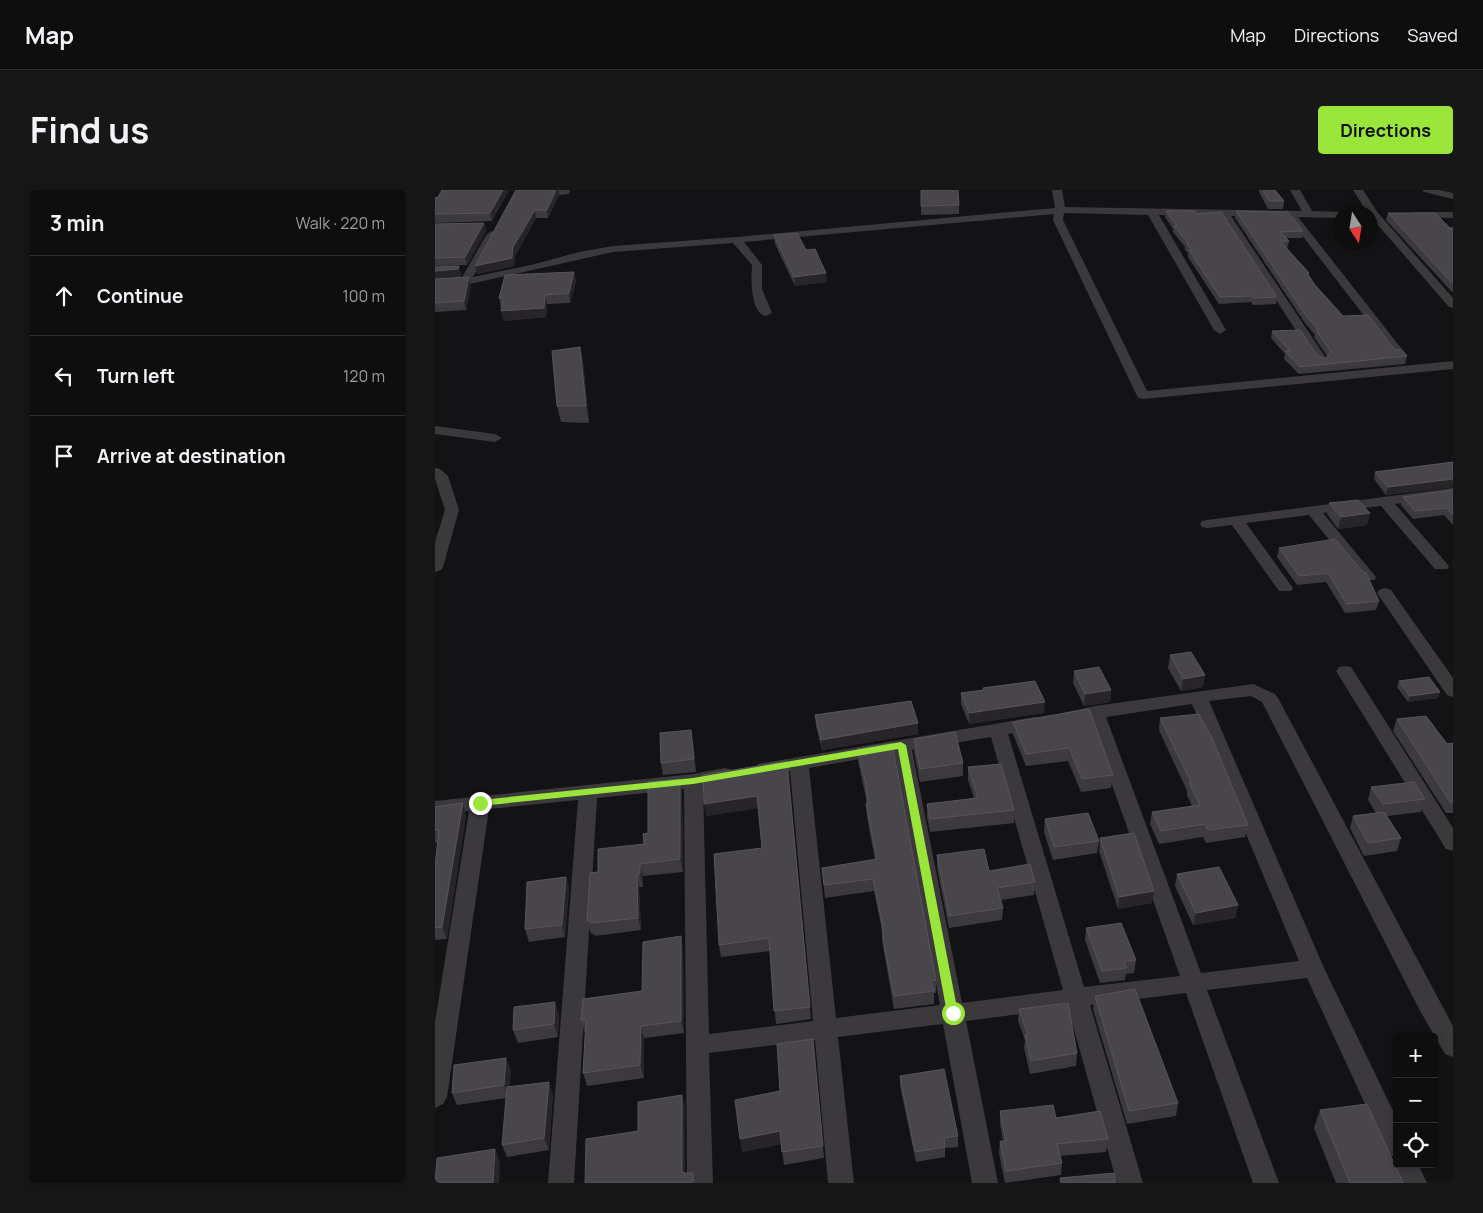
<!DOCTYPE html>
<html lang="en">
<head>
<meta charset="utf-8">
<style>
  body { margin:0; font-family:Manrope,sans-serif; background:#171718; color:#f1f3f6 }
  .controls { position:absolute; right:15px; bottom:15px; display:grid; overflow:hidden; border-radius:5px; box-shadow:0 2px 8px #0003 }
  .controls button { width:45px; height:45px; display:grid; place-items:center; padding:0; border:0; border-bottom:1px solid #2e2e2f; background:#0e0e0f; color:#f1f3f6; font:25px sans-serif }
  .compass { position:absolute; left:898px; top:15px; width:45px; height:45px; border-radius:50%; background:#0e0e0f; box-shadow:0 2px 8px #0003; rotate:168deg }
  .stop { position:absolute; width:15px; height:15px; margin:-11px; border:4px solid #9ae539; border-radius:50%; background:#fff }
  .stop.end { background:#9ae539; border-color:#fff; box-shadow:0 1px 5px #0008 }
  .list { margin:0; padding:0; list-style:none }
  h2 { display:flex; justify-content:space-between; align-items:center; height:65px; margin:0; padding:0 20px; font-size:21px }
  h2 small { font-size:16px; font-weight:400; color:#9b9c9e }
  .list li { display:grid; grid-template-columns:32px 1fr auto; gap:15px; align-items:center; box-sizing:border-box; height:80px; padding:0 20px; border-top:1px solid #2e2e2f }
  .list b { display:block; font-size:19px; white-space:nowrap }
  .list em { font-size:16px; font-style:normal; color:#9b9c9e }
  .icon { flex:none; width:28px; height:28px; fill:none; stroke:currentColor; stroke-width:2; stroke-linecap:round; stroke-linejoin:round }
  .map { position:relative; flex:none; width:1018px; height:993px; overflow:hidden; border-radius:5px }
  header { display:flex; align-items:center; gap:30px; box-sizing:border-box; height:70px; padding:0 25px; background:#0e0e0f; border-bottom:1px solid #2e2e2f }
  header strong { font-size:24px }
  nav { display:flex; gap:28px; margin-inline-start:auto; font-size:18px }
  .intro { display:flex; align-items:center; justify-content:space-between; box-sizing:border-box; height:120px; padding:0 30px }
  h1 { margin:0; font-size:35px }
  .button { padding:12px 22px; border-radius:5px; background:#9ae539; color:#111; font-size:18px; font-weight:700 }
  main { display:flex; gap:30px; padding:0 30px }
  aside { flex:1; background:#0e0e0f; border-radius:5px; box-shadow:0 2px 8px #0003 }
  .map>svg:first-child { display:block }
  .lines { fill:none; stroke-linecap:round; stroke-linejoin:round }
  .street { fill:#3c393d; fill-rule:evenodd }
  .wall { fill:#3c3a3f }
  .shaded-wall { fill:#272528 }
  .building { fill:#48464b; stroke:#58545c }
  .route { fill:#9ae539 }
</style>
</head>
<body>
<header>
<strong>Map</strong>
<nav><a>Map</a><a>Directions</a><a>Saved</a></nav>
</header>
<div class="intro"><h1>Find us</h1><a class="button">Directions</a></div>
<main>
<aside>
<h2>3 min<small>Walk · 220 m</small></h2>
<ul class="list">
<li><svg class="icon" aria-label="ahead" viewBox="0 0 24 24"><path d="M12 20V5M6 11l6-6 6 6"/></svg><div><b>Continue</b></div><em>100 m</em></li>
<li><svg class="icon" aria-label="left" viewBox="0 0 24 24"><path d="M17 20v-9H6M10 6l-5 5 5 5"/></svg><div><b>Turn left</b></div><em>120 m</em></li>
<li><svg class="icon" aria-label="arrive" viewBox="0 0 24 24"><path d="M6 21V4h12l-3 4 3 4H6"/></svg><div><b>Arrive at destination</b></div></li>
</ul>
</aside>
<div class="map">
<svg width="1018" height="993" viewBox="0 0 1018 993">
  <rect width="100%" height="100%" fill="#131214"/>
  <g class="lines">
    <!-- street -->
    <g class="street">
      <path d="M617,0H627L630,17L867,21L855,0H865L877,21L908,22H906V28L863,27L970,163L964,167L960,166L853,27L796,26L893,171L887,175L881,171L786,26L724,25L791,140L785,144L779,140L713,25L629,23L628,30L712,201L1018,171V179L708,209L703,208L618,30L619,24L309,52L327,75V99L337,123L331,126C315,123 316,88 317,75L298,53L178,62L30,95L0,97V91L26,89L52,44L57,41L62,44L38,87L100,74L144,62L178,56L301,47L620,18Z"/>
      <polygon points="918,0 928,0 943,23 1018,108 1018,118 1014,117 936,27 936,22 932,22"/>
      <polygon points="987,0 1005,0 1018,3 1018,9 989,2"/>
      <polygon points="979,22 1018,22 1018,28 975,27 975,23"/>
      <polygon points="0,236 60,244 67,248 60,252 0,244"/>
      <polygon points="0,278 5,279 13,286 24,320 8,377 6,380 0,382 0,352 10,320 0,289"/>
      <polygon points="1018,298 1018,306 960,314 1014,376 1012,379 1000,379 946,316 888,323 941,387 939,390 927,390 874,325 811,333 858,398 856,401 844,401 797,335 772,338 767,337 765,334 767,331 772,330"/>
      <polygon points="950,398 956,400 1018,488 1018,507 1012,505 942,403 944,400"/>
      <polygon points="910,476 916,477 1018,638 1018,661 1011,659 901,481 904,477"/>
      <path d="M818,494L840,504L843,508L1018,836V867L1010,864L984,819L827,512L816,506L774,511L889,778L962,929V974H983L992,993H966L957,974L961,967L953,964L872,788L772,800L844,993H818L751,803L655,815L708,993H682L633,818L531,831L563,993H537L508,834L403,847L419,993H393L380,850L274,863L278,993H252L249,599L162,608L139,993H113L143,610L54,619L12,907L8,914L0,918V832L34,621L0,625V611L258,584L290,578L297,580L299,585L297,590L268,596L274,844L378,831L355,581L330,585L323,584L321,579L323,574L600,527L606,529L609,533L606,537L573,544L649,797L745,786L654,530L633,533L627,531L624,527L627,523L660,516ZM757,514L864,771L766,783L671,527ZM556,547L628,800L527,813L477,560ZM459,563L505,815L401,828L374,578Z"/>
    </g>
  </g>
  <!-- wall -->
  <g class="wall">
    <polygon points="7,0 74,0 57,31 0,33 0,8 3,7"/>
    <polygon points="81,0 135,0 134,4 124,5 113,28 101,28 80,66 79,76 42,84"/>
    <polygon points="824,0 840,0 849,11 848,19 833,19 824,2"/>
    <polygon points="524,15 524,24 486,25 486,16"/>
    <polygon points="731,21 842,107 841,114 818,115 816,112 784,114 753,67 753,63 750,60 750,57 738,42 738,39 730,27"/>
    <polygon points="801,21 868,41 867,48 851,48 854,51 852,58 851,58 874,83 873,85 880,95 908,126 972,166 970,174 864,184 849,169 850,164 836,148 837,141 890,169 892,166 879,147 880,145 870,133 800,28"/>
    <polygon points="953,23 1018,38 1018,102 1017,102 951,30"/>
    <polygon points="49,33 51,41 32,75 0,76 0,34"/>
    <polygon points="339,45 371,60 392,92 360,96 340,54"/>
    <polygon points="24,76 26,85 25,87 6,89 36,96 31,120 0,122 0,77"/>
    <polygon points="139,82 141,91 135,113 112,114 111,127 69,131 64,108"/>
    <polygon points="145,157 148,172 154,233 126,232 122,216"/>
    <polygon points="1018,272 1018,297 951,305 939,289 940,282"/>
    <polygon points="1018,300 1018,335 1009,325 978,329 966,315 968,307"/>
    <polygon points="894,313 935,323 932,335 903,339 892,324"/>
    <polygon points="844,358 928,382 944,411 941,420 910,423 891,392 862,395 842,367"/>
    <polygon points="735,465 770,485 768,497 746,501 733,478"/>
    <polygon points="639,481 676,500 675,512 649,516 638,493"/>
    <polygon points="964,491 1005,502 1003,508 973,512 962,497"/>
    <polygon points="548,498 609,523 534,534 526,514 526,503 548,500"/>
    <polygon points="654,519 678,585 676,598 646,602 633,571 591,576 578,544 578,532"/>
    <polygon points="380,525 483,544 387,560 381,536"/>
    <polygon points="725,528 813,635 810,647 771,653 768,647 724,654 715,634 717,622 757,616 752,605 752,601 724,540"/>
    <polygon points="962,529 1012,554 1018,553 1018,623 1011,623 958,541"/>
    <polygon points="479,549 528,573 528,586 485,592 479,562"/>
    <polygon points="258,553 261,582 228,585 226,573"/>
    <polygon points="422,559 501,790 501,803 499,803 499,814 459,819 447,750 447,740 439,701 390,708 387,678 440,670 432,627 431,608 423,571"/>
    <polygon points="352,571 376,829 341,834 335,761 286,767 284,755 327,658 323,618 271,626"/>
    <polygon points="533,577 579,620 579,633 495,642 492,627 492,614 539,608 533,590"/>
    <polygon points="936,597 990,609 986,622 952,626 966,648 962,661 929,666 915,638 918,626 941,623 933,610"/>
    <polygon points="247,601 248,682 208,686 208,697 204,697 206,740 160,746 159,744 156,744 152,731 163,682 209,654 213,643"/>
    <polygon points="0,617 31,625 12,749 0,750 0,675 3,652 0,653"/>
    <polygon points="610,629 664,651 662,663 618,670 609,642"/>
    <polygon points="665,648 717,713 683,719 664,661"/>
    <polygon points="502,665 554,681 600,692 599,705 566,710 568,718 567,730 514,738 502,678"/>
    <polygon points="742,684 803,715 800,728 758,735 740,696"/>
    <polygon points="131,687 134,699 130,747 94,752 90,739"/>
    <polygon points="651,738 701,770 699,783 691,784 690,790 665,793 650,750"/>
    <polygon points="248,759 249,843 209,848 209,888 152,896 148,883 151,843 150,843 146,830 207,801"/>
    <polygon points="660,806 743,913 741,926 692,934 658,819"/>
    <polygon points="584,819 642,863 641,876 595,884 589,858 590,850 583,831"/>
    <polygon points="124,824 123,847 83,853 78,840"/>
    <polygon points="378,849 389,968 349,975 346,954 307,962"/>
    <polygon points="71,868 76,881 74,897 118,904 114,960 72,967 67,955 71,908 22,915 17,903"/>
    <polygon points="465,886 523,946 523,957 510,958 510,967 481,972 465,896"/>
    <polygon points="885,920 968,993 901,993 879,938"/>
    <polygon points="565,921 621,928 673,949 671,962 625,966 627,973 626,985 570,993 564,964 565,951 568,951 565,934"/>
  </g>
  <!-- shaded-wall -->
  <g class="shaded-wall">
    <polygon points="68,0 74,0 57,31 55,23"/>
    <polygon points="121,0 123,0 124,5 113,28 112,20"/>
    <polygon points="100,20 101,28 80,66 79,76 42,84 40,76 78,57"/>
    <polygon points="49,33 51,41 32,75 30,67"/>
    <polygon points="24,76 26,85 25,87 0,90 0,81"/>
    <polygon points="139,82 141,91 135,113 134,103"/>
    <polygon points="391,83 392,92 360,96 359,87"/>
    <polygon points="34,87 36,96 31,120 29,111"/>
    <polygon points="110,105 112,114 111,127 69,131 66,121"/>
    <polygon points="145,157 148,172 154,233 151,216"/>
    <polygon points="1018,289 1018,297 951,305 953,297"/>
    <polygon points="935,323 932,335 903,339 906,327"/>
    <polygon points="770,485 768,497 746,501 748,489"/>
    <polygon points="676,500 675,512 649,516 650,504"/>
    <polygon points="1005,502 1003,508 973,512 975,506"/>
    <polygon points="610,512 609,523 534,534 534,523"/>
    <polygon points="483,533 483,544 387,560 386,550"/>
    <polygon points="256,540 258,553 261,582 259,569"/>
    <polygon points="245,589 247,601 248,682 245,669"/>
    <polygon points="322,606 324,618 271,626 269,614"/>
    <polygon points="28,613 31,625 12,749 7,737"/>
    <polygon points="205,674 208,686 208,697 205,684"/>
    <polygon points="202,684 204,697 206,740 203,728"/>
    <polygon points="131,687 134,699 130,747 127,735"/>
    <polygon points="719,701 717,713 683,719 684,707"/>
    <polygon points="803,715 800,728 758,735 761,723"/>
    <polygon points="246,746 248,759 249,843 246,831"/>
    <polygon points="120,812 124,824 123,847 119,834"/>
    <polygon points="206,836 209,848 209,888 205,875"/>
    <polygon points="71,868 76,881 73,907 69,895"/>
    <polygon points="114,892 118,904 114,960 109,948"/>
    <polygon points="247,905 250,917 250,993 247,981"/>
    <polygon points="345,941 347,954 307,962 305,949"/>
    <polygon points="60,959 65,972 64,993 58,993"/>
  </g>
  <!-- building -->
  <g class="building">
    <polygon points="7,0 68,0 55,23 0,24 0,8 3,7"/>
    <polygon points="81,0 121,0 112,20 100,20 78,57 77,68 40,76"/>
    <polygon points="486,0 523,0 524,15 486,16"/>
    <polygon points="828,0 840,0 849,11 834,11"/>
    <polygon points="731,21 760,21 762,24 786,22 842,107 819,108 817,106 785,107 754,60 757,60 751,53 753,53 739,36 742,36"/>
    <polygon points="801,21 853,22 868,41 845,42 854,51 845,51 874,83 872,83 880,95 908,126 933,125 960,160 967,160 972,166 865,177 850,161 855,161 837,141 865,140 881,164 890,169 896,162 881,140 883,139 871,126"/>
    <polygon points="953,23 1000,23 1015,38 1018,38 1018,94"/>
    <polygon points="49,33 30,67 0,68 0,34"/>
    <polygon points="362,43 371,60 380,59 391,83 359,87 339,45"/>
    <polygon points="24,76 23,79 0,81 0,77"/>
    <polygon points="139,82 134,103 110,105 109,118 66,121 68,108 64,108 70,85"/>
    <polygon points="34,87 29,111 0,113 0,89"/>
    <polygon points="145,157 151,216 122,216 117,161"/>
    <polygon points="1018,272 1018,289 953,297 940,282"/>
    <polygon points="1018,300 1018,325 1011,318 980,321 968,307"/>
    <polygon points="923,310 935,323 906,327 894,313"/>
    <polygon points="900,349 928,382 931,383 944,411 912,414 893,383 864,386 844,358"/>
    <polygon points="756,462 770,485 748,489 735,465"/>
    <polygon points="664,477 676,500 650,504 639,481"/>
    <polygon points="994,487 1005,502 975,506 964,491"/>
    <polygon points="600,491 610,512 534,523 526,503 549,500 548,498"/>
    <polygon points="476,511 483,533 386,550 380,525"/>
    <polygon points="654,519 678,585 647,589 634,558 591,564 578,532"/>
    <polygon points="764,524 777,548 813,635 773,640 770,634 726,641 717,622 765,615 754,593 756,592 725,528"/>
    <polygon points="991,526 1012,554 1018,553 1018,612 1015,612 962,529"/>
    <polygon points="256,540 259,569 226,573 225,543"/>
    <polygon points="520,542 528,573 485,579 479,549"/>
    <polygon points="457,553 501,790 496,791 499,801 459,806 450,760 447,737 448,737 438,689 389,695 387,678 442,669 431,614 433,613 431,595 422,559"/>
    <polygon points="352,571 375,817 339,821 334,748 284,755 279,664 327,658 322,606 269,614 268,585"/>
    <polygon points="566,574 579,620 495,629 492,614 543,608 533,577"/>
    <polygon points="245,589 245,669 205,674 205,684 202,684 203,728 156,733 156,731 152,731 155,683 163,682 163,659 209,654 208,644 213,643 213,592"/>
    <polygon points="979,592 990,609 948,614 936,597"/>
    <polygon points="28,613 7,737 0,738 0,675 4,640 0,640 0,617"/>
    <polygon points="949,622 966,648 933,653 918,626"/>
    <polygon points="653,623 664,651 619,657 610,629"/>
    <polygon points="699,643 719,701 684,707 665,648"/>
    <polygon points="549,659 554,681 595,674 600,692 562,698 568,718 514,726 502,665"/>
    <polygon points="784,677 803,715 761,723 742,684"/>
    <polygon points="131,687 127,735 90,739 92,692"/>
    <polygon points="686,733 701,770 689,772 692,778 667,781 651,738"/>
    <polygon points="246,746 246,831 206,836 205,875 148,883 151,830 146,830 148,809 207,801 208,752"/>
    <polygon points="700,799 743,913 694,921 660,806"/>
    <polygon points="120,812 119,834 78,840 79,817"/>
    <polygon points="633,813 642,863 596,871 590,845 593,845 584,819"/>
    <polygon points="378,849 388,956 347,962 345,941 305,949 300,910 345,901 342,854"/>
    <polygon points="71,868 69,895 17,903 19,875"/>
    <polygon points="509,879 523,946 509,948 510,957 480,962 465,886"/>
    <polygon points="114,892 109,948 67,955 72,897"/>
    <polygon points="247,905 247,981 249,983 258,983 258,992 252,993 150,993 151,949 203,941 203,912"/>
    <polygon points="932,914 968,993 915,993 885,920"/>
    <polygon points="618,915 621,928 665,921 673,949 622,954 627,973 571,981 565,951 571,951 565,921"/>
    <polygon points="60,959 58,993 0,993 2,968"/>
    <polygon points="679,983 681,993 626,993 625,988"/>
  </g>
  <!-- route -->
  <polygon class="route" points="466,552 471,555 523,823 518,828 512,823 463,559 258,594 45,616 41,613 45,610 258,588"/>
</svg>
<div class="controls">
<button>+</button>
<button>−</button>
<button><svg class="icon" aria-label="locate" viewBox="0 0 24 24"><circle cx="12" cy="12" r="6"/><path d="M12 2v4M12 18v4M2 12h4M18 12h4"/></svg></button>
</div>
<svg class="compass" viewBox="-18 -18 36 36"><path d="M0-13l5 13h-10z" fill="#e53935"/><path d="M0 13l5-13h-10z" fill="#9b9c9e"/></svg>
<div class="stop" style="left:518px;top:823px"></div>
<div class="stop end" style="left:45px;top:613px"></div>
</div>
</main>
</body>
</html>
